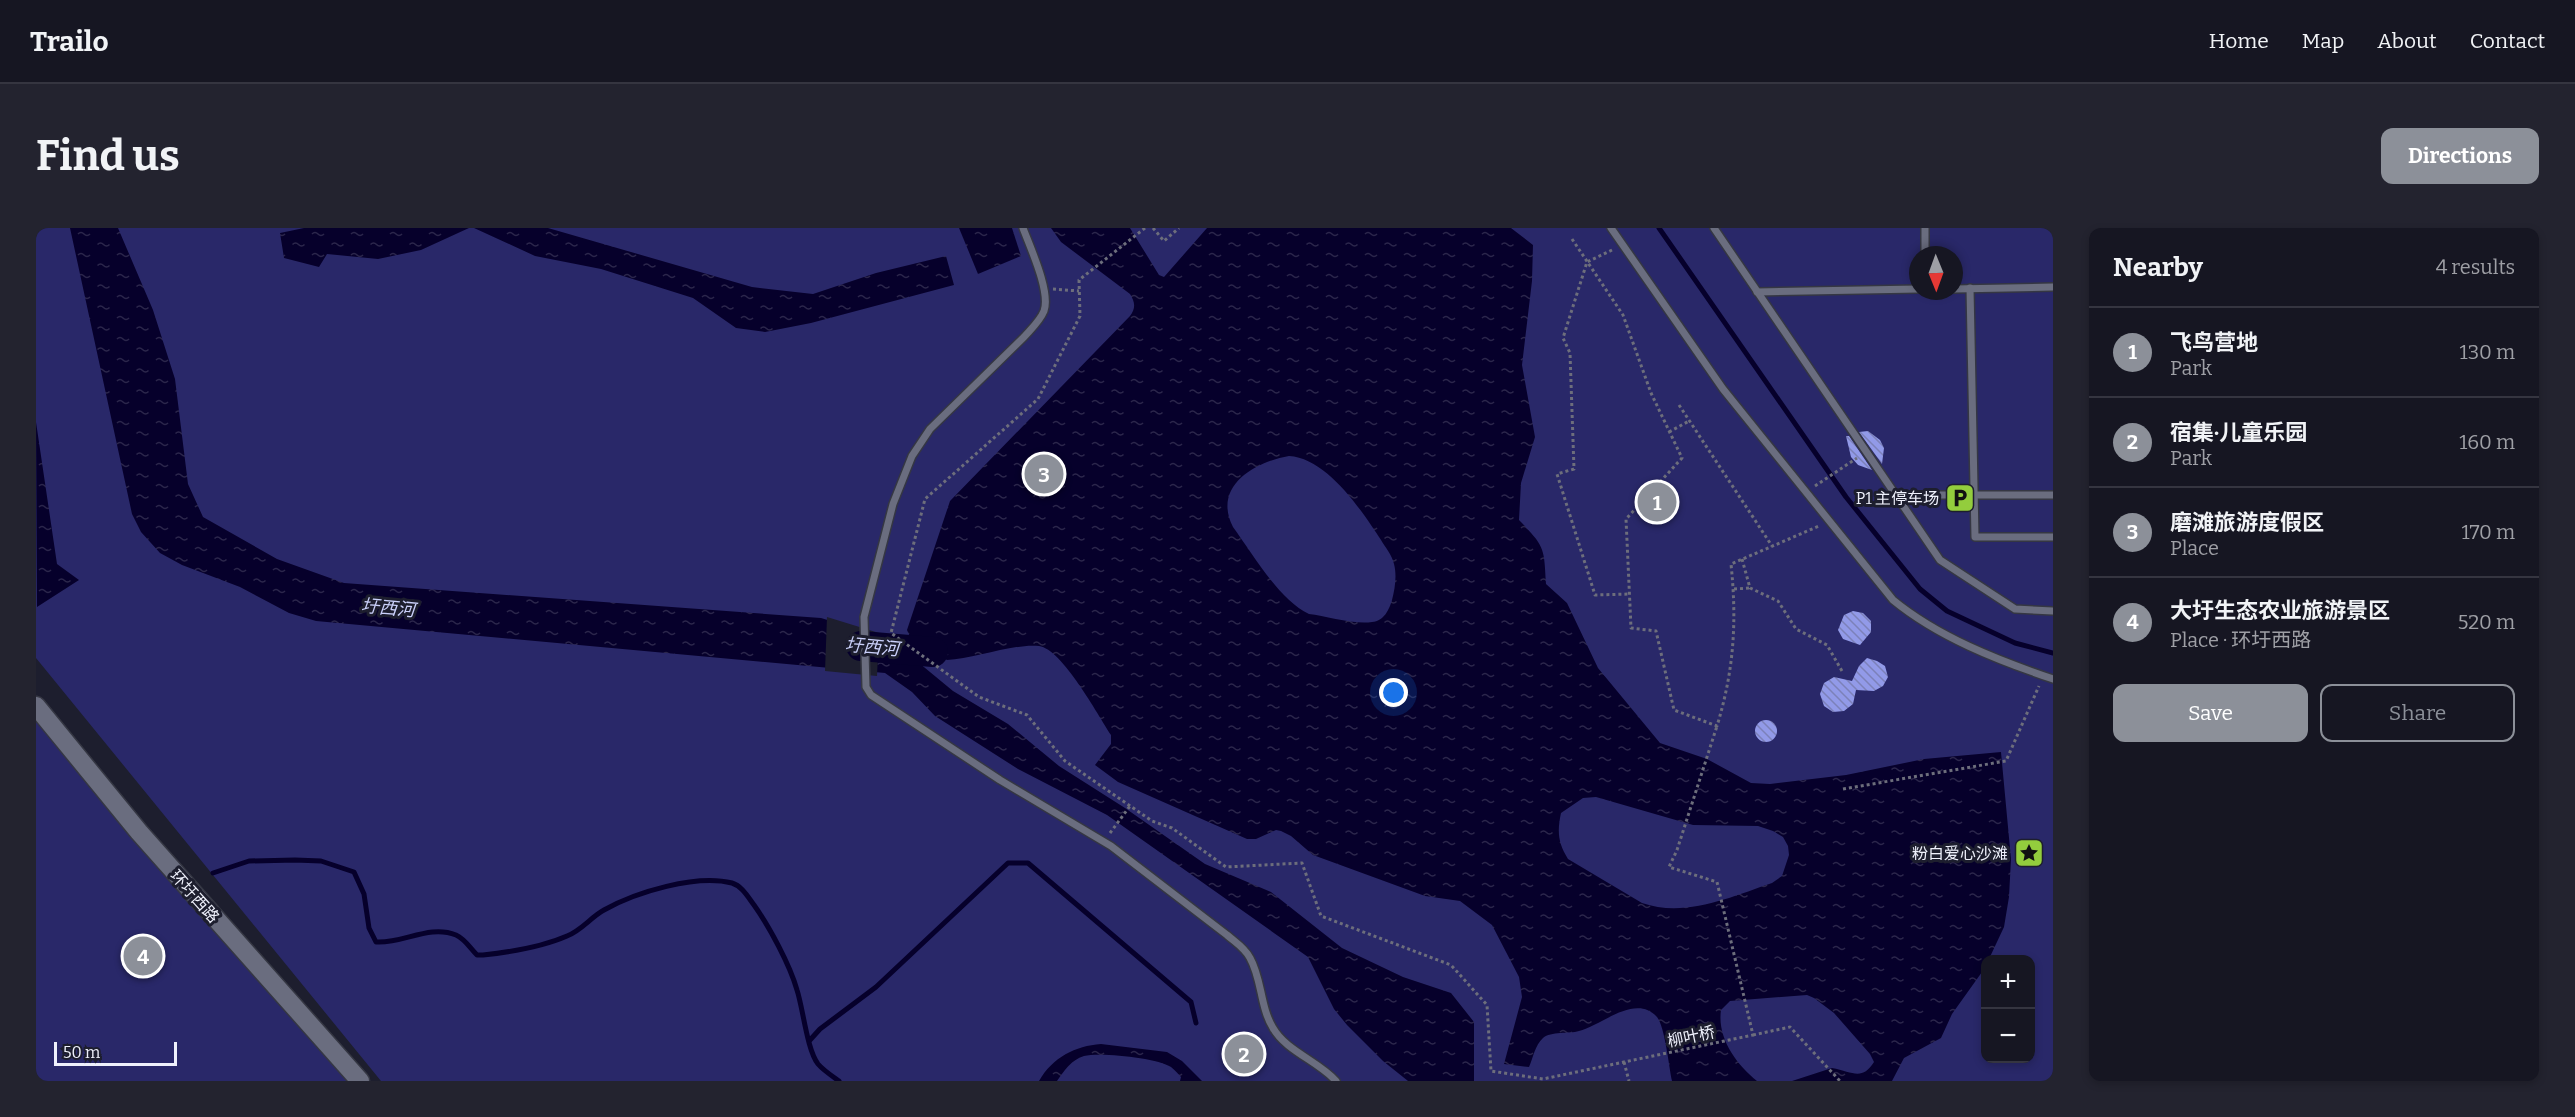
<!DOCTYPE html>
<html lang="en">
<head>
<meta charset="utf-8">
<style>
  body { margin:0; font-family:Bitter,"Noto Sans SC",serif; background:#23232f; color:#f1f3f6 }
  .controls { position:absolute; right:18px; bottom:18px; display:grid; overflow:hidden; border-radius:12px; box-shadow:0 3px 9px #0003 }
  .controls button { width:54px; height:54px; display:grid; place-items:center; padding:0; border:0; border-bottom:2px solid #353540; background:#161622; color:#f1f3f6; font:30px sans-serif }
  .compass { position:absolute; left:1873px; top:18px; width:54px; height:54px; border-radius:50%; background:#161622; box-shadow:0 3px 9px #0003; rotate:179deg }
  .scale { position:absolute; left:18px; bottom:15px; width:123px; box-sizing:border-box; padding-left:6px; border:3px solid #eff1fc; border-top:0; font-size:16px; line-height:21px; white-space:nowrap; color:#eff1fc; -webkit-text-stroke:4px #1d1e2e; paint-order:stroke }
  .you { position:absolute; left:1358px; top:465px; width:21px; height:21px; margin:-15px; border:4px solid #fff; border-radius:50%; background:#1a73e8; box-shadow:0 0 0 9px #1a73e833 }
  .badge { display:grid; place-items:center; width:39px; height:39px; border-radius:50%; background:#8c9099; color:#fff; font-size:20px; font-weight:700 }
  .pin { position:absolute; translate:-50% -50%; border:3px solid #fff; box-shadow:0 2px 6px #0006 }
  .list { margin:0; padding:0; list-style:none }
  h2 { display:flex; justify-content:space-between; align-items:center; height:78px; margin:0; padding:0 24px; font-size:26px }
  h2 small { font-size:20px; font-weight:400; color:#9e9fa5 }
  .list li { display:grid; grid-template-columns:39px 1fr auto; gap:18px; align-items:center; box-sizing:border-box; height:90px; padding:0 24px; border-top:2px solid #353540 }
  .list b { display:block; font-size:22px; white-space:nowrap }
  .list p { margin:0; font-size:20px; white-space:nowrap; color:#9e9fa5 }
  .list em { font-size:20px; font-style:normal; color:#9e9fa5 }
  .actions { display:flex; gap:12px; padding:18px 24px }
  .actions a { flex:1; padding:14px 0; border:2px solid #8c9099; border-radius:12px; text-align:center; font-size:21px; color:#8c9099 }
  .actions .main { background:#8c9099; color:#fff }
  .map { position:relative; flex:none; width:2017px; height:853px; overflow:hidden; border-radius:12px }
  header { display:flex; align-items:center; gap:36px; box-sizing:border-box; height:84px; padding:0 30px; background:#161622; border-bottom:2px solid #353540 }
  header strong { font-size:28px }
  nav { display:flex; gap:33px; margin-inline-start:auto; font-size:21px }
  .intro { display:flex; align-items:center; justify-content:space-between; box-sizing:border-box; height:144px; padding:0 36px }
  h1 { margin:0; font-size:42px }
  .button { padding:15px 27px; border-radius:12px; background:#8c9099; color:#fff; font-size:21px; font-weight:700 }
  main { display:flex; gap:36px; padding:0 36px }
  aside { flex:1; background:#161622; border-radius:12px; box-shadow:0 3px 9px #0003 }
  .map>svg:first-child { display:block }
  .park { fill:#292869; fill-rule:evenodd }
  .water { fill:url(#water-ripples); fill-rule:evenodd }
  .pier { fill:#1d1e2e }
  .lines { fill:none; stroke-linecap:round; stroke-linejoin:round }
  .stream { stroke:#06002b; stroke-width:5 }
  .river { stroke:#06002b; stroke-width:30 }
  .building { fill:url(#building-back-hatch) }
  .lane-casing { stroke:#353743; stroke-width:10 }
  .secondary-casing { stroke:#353743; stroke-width:21 }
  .path { stroke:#6d6e7c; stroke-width:3; stroke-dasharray:3 3; stroke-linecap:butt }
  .lane { stroke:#6a6d7f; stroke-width:7 }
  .secondary { stroke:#6a6d7f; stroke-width:18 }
  .labels { text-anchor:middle; stroke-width:6; stroke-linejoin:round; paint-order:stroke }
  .poi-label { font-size:16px; fill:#eff1fc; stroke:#1d1e2e; text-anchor:end }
  .street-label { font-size:16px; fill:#eff1fc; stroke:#1d1e2e }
  .water-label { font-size:18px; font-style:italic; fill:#cbd1fb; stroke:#1d1e2e }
</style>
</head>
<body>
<header>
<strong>Trailo</strong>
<nav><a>Home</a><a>Map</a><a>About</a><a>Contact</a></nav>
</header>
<div class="intro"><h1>Find us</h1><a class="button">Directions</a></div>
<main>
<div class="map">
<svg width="2017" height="853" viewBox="0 0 2017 853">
  <defs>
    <pattern id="water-ripples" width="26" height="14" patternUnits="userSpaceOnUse" patternTransform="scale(1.5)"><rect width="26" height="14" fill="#06002b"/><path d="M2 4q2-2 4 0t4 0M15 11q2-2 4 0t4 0" fill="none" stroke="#2b264b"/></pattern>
    <pattern id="building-back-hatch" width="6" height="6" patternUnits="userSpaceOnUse" patternTransform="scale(1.5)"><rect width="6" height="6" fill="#929ae8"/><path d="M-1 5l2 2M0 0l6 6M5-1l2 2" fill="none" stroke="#7c81b9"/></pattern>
  </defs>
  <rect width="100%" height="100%" fill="#1d1e2e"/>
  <!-- park -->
  <g class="park">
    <path d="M0,0H2017V853H345L0,430ZM1882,27H1918V63H1882ZM1950,732H1994V830H1950Z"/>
    <polygon points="0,478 324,853 0,853"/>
  </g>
  <!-- water -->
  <g class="water">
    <polygon points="34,0 82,0 117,82 139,151 152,256 167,289 241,331 308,355 785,390 854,411 917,463 972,496 1023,538 1089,580 1169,636 1235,664 1306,720 1367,749 1415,765 1438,794 1438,853 1372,853 1347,833 1311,797 1298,781 1272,729 1071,587 982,541 899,488 876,464 849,445 280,393 253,385 204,359 146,337 124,325 105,304 96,286"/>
    <polygon points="268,0 433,0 385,22 342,31 291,26 283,39 248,30 244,5"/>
    <polygon points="438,0 512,0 716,59 777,66 840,45 910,28 918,57 775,95 729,104 700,100 657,70 565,41 499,28"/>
    <polygon points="923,0 976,0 985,28 942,46"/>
    <path d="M1015,0H1094L1123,47L1128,49L1171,0H1475L1497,17L1496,53L1486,137L1499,209L1485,255L1483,292C1509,319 1508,319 1510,356L1531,375L1562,440L1624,515L1671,531L1715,555L1734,556L1810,547L1888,531L1965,524L1975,631L1973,669L1968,699L1953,731L1950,732L1946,744L1916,786L1905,810L1868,830L1856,853H1756L1796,840C1817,844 1826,853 1838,834L1834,826L1798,785L1778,770L1771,767L1694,773L1685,782C1681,810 1700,836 1721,853H1636C1633,839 1629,799 1621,789C1599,765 1565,798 1543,803C1533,806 1515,803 1507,810C1499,817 1497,830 1493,839L1468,836L1486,769L1483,749L1456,697L1424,673L1389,668L1277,627L1255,608L1245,603L1240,602L1220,611H1211L1082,554L1059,537L1075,516V507C1062,487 1026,421 1003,418C979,415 938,431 911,432L874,409L871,402L914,273L1094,88C1100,80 1099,74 1094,66L1025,14ZM1253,228C1291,230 1326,283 1345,312C1349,319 1356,327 1358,336C1361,347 1359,361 1356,372C1353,382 1348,393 1336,394C1319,397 1290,388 1273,386C1243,372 1216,325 1197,299C1176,258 1219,234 1253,228ZM1560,569L1657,597L1722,598L1737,603L1747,609L1752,618L1753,627L1746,648L1736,655C1695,669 1649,690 1606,675L1532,631C1522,615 1521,604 1525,585L1547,570Z"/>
    <polygon points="0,194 21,336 43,352 1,379"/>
    <path d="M1065,816L1131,824L1146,833L1166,853H1144L1145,849C1142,846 1139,842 1135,839C1121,830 1065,824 1048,828C1035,832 1028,843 1021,853H1003C1017,829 1039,818 1065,816Z"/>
  </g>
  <!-- pier -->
  <polygon class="pier" points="791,389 843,405 841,448 789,443"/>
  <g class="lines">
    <!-- stream -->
    <g class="stream">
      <polyline points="1623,0 1810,269 1884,361 1911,383 1979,415 2017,425"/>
      <path d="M177,645L213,633L259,632L285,633L318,644L328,666L333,700L340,714C367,716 393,696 420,707C429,711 434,720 441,727H447C475,724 506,719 531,708C546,702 555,689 568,682C600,664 660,646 696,655C706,658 712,669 718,677C733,698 754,737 761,762C767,780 771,822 782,836C787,842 796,848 803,853"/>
      <polyline points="774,812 784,801 840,759 972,635 992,635 1155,774 1160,795"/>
    </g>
    <!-- river -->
    <polyline class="river" points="825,418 897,424"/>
  </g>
  <!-- building -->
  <g class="building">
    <polygon points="1832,203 1844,212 1848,220 1846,236 1823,204"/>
    <polygon points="1810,208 1813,208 1836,242 1822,237 1815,229"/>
    <polygon points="1817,383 1827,385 1835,393 1835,404 1824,417 1807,411 1802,402 1808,387"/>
    <polygon points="1831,430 1841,433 1849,438 1852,449 1847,458 1838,463 1820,462 1817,476 1808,483 1797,484 1788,478 1784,466 1788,455 1798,449 1816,453 1823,438"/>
    <circle cx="1730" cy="503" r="11"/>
  </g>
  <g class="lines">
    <!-- lane casing -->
    <g class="lane-casing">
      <g id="lane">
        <path d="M987,0C994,19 1015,64 1008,83C1004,93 995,101 988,109L894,201L876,228L857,276L828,389L830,459L835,467L964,552L1075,618L1191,707C1199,714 1209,720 1214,730C1226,751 1224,779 1237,800C1250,823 1282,833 1300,853"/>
        <path d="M1575,0L1687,161L1857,372C1902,409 1961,432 2017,451"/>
        <polyline points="1678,0 1904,332 1979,381 2017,383"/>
        <polyline points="1889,0 1889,27"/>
        <polyline points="1934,60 1939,309 2017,309"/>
        <polyline points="1918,61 2017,59"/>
        <polyline points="1721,64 1882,61"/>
        <polyline points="1859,267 2017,267"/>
      </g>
    </g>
    <!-- secondary casing -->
    <g class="secondary-casing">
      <polyline id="secondary" points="0,478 103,604 324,853"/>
    </g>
    <!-- path -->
    <g class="path">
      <polyline points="1109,0 1043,52 1044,88 1002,171 889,271 855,405 943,469 991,487 1029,533 1116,593 1136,600 1190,639 1266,635 1285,688 1415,737 1451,777 1455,843 1507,851 1717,807 1681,654 1633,639 1641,622 1681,498"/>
      <polyline points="1117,0 1128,13 1143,0"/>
      <path d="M1536,11L1587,87L1615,165L1646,230L1590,291L1595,400L1620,403L1638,482L1681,498C1698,442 1701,394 1695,336L1783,298"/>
      <polyline points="1576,22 1551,34 1527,110 1534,125 1538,241 1521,246 1559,367 1593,366"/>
      <polyline points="1017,61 1043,63"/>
      <polyline points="1643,177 1736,318"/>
      <polyline points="1633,204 1653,193"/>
      <polyline points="1779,258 1821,230"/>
      <polyline points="1706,331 1714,360 1742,373 1760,401 1791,417 1806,443"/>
      <polyline points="1698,361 1714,360"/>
      <polyline points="1807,561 1970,533 2003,458"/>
      <polyline points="1074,605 1094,578"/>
      <polyline points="1717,807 1754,799 1804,853"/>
      <polyline points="1588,834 1593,853"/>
    </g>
    <!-- lane -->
    <use href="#lane" class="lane"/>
    <!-- secondary -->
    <use href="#secondary" class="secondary"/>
  </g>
  <!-- icons -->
  <defs>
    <g id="parking-square" transform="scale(1.5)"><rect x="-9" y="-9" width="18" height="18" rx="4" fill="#93cd3d" stroke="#1d1e2e"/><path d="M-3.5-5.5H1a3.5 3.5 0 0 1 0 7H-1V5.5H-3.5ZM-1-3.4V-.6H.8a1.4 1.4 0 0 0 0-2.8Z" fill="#111"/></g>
    <g id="sight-square" transform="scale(1.5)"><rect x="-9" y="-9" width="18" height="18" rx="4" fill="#93cd3d" stroke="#1d1e2e"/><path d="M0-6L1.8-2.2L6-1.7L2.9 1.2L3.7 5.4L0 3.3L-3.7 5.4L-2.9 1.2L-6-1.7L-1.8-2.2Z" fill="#111"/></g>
  </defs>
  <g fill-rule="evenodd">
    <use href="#parking-square" x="1924" y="270"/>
    <use href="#sight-square" x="1993" y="625"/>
  </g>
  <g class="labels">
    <!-- poi labels -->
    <g class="poi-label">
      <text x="1903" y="276">P1 主停车场</text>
      <text x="1972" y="631">粉白爱心沙滩</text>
    </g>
    <!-- street labels -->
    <g class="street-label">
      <text transform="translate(159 668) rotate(48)" y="6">环圩西路</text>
      <text transform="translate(1655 808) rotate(-12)" y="6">柳叶桥</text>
    </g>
    <!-- water labels -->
    <g class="water-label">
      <text transform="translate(352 380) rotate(5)" y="6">圩西河</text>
      <text transform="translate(836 419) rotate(5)" y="6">圩西河</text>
    </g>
  </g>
</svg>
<div class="controls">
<button>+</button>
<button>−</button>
</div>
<svg class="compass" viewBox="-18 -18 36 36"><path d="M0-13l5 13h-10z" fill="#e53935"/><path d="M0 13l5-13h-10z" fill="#9e9fa5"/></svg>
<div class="scale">50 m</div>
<div class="you"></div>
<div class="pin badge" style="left:1621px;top:274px">1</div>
<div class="pin badge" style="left:1208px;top:826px">2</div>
<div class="pin badge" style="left:1008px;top:246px">3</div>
<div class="pin badge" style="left:107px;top:728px">4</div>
</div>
<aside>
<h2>Nearby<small>4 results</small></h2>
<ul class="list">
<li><span class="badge">1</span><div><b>飞鸟营地</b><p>Park</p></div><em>130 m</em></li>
<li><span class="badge">2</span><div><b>宿集·儿童乐园</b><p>Park</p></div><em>160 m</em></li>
<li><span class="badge">3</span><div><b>磨滩旅游度假区</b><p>Place</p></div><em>170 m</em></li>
<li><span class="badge">4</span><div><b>大圩生态农业旅游景区</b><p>Place · 环圩西路</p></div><em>520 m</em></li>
</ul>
<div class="actions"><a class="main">Save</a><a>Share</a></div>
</aside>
</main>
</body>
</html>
